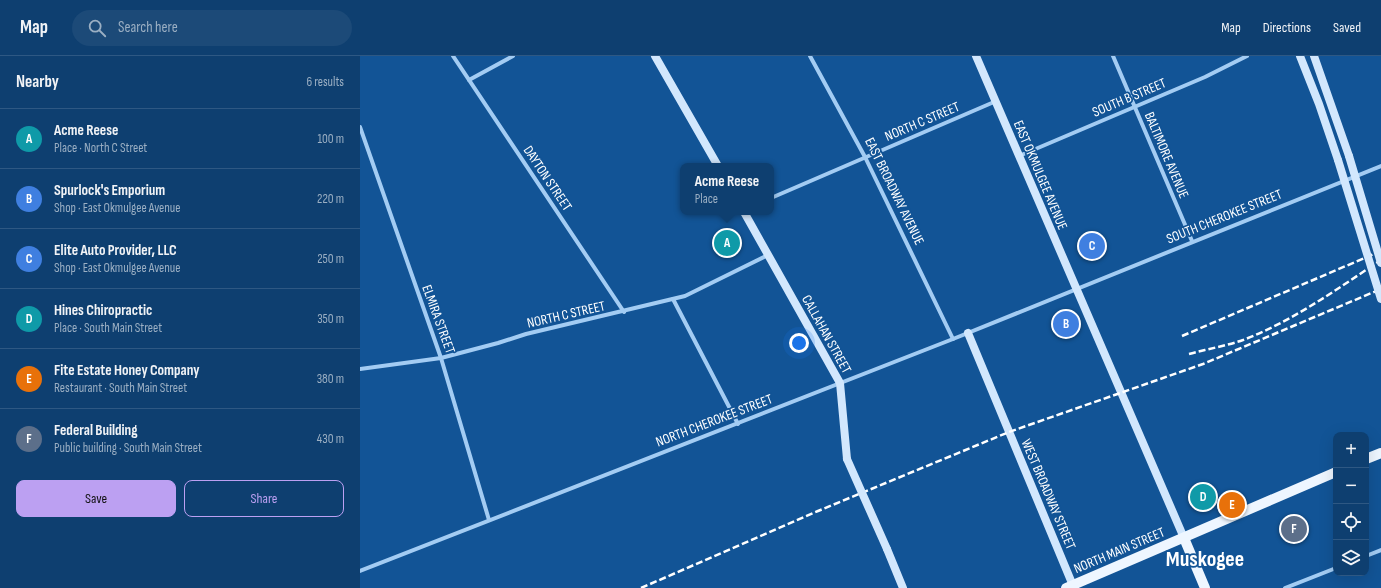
<!DOCTYPE html>
<html lang="en">
<head>
<meta charset="utf-8">
<style>
  body { margin:0; font-family:"Sofia Sans Condensed",sans-serif; background:#1c4a78; color:#f1f3f6 }
  .controls { position:absolute; right:12px; bottom:12px; display:grid; overflow:hidden; border-radius:8px; box-shadow:0 4px 16px #0002 }
  .controls button { width:36px; height:36px; display:grid; place-items:center; padding:0; border:0; border-bottom:1px solid #2e5883; background:#0e3f70; color:#f1f3f6; font:20px sans-serif }
  .you { position:absolute; left:439px; top:287px; width:14px; height:14px; margin:-10px; border:3px solid #fff; border-radius:50%; background:#1a73e8; box-shadow:0 0 0 6px #1a73e833 }
  .badge { display:grid; place-items:center; width:26px; height:26px; border-radius:50%; background:#bca0f2; color:#fff; font-size:13px; font-weight:700 }
  .pin { position:absolute; translate:-50% -50%; border:2px solid #fff; box-shadow:0 1px 4px #0006 }
  .popup { position:absolute; left:320px; top:107px; width:94px; height:52px; box-sizing:border-box; display:grid; place-content:center; border-radius:8px; background:#0e3f70; filter:drop-shadow(0 1px 3px #0005); font-size:13px; white-space:nowrap; color:#9bafc3 }
  .popup b { font-size:15px; color:#f1f3f6 }
  .popup::after { content:''; position:absolute; left:50%; top:100%; margin-left:-8px; border:8px solid transparent; border-top-color:#0e3f70 }
  .list { margin:0; padding:0; list-style:none }
  h2 { display:flex; justify-content:space-between; align-items:center; height:52px; margin:0; padding:0 16px; font-size:17px }
  h2 small { font-size:13px; font-weight:400; color:#9bafc3 }
  .list li { display:grid; grid-template-columns:26px 1fr auto; gap:12px; align-items:center; box-sizing:border-box; height:60px; padding:0 16px; border-top:1px solid #2e5883 }
  .list b { display:block; font-size:15px; white-space:nowrap }
  .list p { margin:0; font-size:13px; white-space:nowrap; color:#9bafc3 }
  .list em { font-size:13px; font-style:normal; color:#9bafc3 }
  .actions { display:flex; gap:8px; padding:12px 16px }
  .actions a { flex:1; padding:9px 0; border:1px solid #bca0f2; border-radius:8px; text-align:center; font-size:14px; color:#bca0f2 }
  .actions .main { background:#bca0f2; color:#111 }
  .icon { flex:none; width:22px; height:22px; fill:none; stroke:currentColor; stroke-width:2; stroke-linecap:round; stroke-linejoin:round }
  .map { position:relative; flex:none; width:1021px; height:532px; overflow:hidden }
  header { display:flex; align-items:center; gap:24px; box-sizing:border-box; height:56px; padding:0 20px; background:#0e3f70; border-bottom:1px solid #2e5883 }
  header strong { font-size:19px }
  nav { display:flex; gap:22px; margin-inline-start:auto; font-size:14px }
  .search { width:280px; height:36px; background:#1c4a78; display:flex; align-items:center; gap:10px; box-sizing:border-box; padding:0 14px; border-radius:22px; color:#9bafc3; font-size:15px }
  main { display:flex }
  aside { flex:1; background:#0e3f70 }
  .map>svg:first-child { display:block }
  .lines { fill:none; stroke-linecap:round; stroke-linejoin:round }
  .street { stroke:#a3ccf3; stroke-width:4 }
  .secondary { stroke:#d2e7fd; stroke-width:8 }
  .primary { stroke:#eef6ff; stroke-width:10 }
  .rail { stroke:#fff; stroke-width:2.5; stroke-dasharray:7 3; stroke-linecap:butt }
  .secondary-bridge { stroke:#d2e7fd; stroke-width:8 }
  .labels { text-anchor:middle; stroke-width:3.5; stroke-linejoin:round; paint-order:stroke }
  .street-label { font-size:14px; fill:#fff; stroke:#125496 }
  .town-label { font-size:22px; font-weight:bold; fill:#fff; stroke:#125496 }
</style>
</head>
<body>
<header>
<strong>Map</strong>
<div class="search"><svg class="icon" aria-label="search" viewBox="0 0 24 24"><circle cx="10" cy="10" r="6"/><path d="M15 15l6 6"/></svg>Search here</div>
<nav><a>Map</a><a>Directions</a><a>Saved</a></nav>
</header>
<main>
<aside>
<h2>Nearby<small>6 results</small></h2>
<ul class="list">
<li><span class="badge" style="background:#0f9aa8">A</span><div><b>Acme Reese</b><p>Place · North C Street</p></div><em>100 m</em></li>
<li><span class="badge" style="background:#3f7fe0">B</span><div><b>Spurlock's Emporium</b><p>Shop · East Okmulgee Avenue</p></div><em>220 m</em></li>
<li><span class="badge" style="background:#3f7fe0">C</span><div><b>Elite Auto Provider, LLC</b><p>Shop · East Okmulgee Avenue</p></div><em>250 m</em></li>
<li><span class="badge" style="background:#0f9aa8">D</span><div><b>Hines Chiropractic</b><p>Place · South Main Street</p></div><em>350 m</em></li>
<li><span class="badge" style="background:#e8710a">E</span><div><b>Fite Estate Honey Company</b><p>Restaurant · South Main Street</p></div><em>380 m</em></li>
<li><span class="badge" style="background:#5c6f8a">F</span><div><b>Federal Building</b><p>Public building · South Main Street</p></div><em>430 m</em></li>
</ul>
<div class="actions"><a class="main">Save</a><a>Share</a></div>
</aside>
<div class="map">
<svg width="1021" height="532" viewBox="0 0 1021 532">
  <rect width="100%" height="100%" fill="#125496"/>
  <g class="lines">
    <!-- street -->
    <g class="street">
      <polyline points="93,0 264,256"/>
      <polyline points="450,0 505,101 593,283"/>
      <polyline points="753,0 832,185"/>
      <polyline points="109,24 153,0"/>
      <polyline points="0,71 81,302 129,464"/>
      <polyline points="659,100 845,21 887,0"/>
      <polyline points="411,142 634,46"/>
      <polyline points="313,243 378,368"/>
      <polyline points="0,313 81,302 138,287 166,278 325,240 408,199"/>
      <polyline points="1006,500 1021,494"/>
      <polyline points="0,515 593,283 1021,110"/>
      <polyline points="925,532 976,512"/>
    </g>
    <!-- secondary -->
    <g class="secondary">
      <polyline points="295,0 358,110"/>
      <polyline points="616,0 824,482"/>
      <polyline points="940,0 959,48 978,104"/>
      <polyline points="954,0 989,100"/>
      <polyline points="384,156 480,327 487,403"/>
      <polyline points="608,277 714,532"/>
      <polyline points="527,493 543,532"/>
    </g>
    <!-- primary -->
    <g class="primary">
      <polyline points="1006,403 1021,397"/>
      <polyline points="824,482 845,532"/>
      <polyline points="706,532 976,416"/>
    </g>
    <!-- rail -->
    <g class="rail">
      <polyline points="822,280 1021,195"/>
      <path d="M829,298C847,293 866,290 883,284C933,265 977,233 1021,204"/>
      <polyline points="281,532 458,455 649,376 843,308 1021,233"/>
    </g>
    <!-- secondary-bridge -->
    <g class="secondary-bridge">
      <polyline points="989,100 1021,207"/>
      <polyline points="978,104 1021,243"/>
      <polyline points="487,403 527,493"/>
    </g>
  </g>
  <g class="labels">
    <!-- street labels -->
    <g class="street-label">
      <text transform="translate(769 41) rotate(-23)" y="5">SOUTH B STREET</text>
      <text transform="translate(562 65) rotate(-23)" y="5">NORTH C STREET</text>
      <text transform="translate(807 99) rotate(67)" y="5">BALTIMORE AVENUE</text>
      <text transform="translate(681 119) rotate(67)" y="5">EAST OKMULGEE AVENUE</text>
      <text transform="translate(188 122) rotate(56)" y="5">DAYTON STREET</text>
      <text transform="translate(535 135) rotate(64)" y="5">EAST BROADWAY AVENUE</text>
      <text transform="translate(864 160) rotate(-22)" y="5">SOUTH CHEROKEE STREET</text>
      <text transform="translate(206 258) rotate(-13)" y="5">NORTH C STREET</text>
      <text transform="translate(79 263) rotate(70)" y="5">ELMIRA STREET</text>
      <text transform="translate(467 278) rotate(61)" y="5">CALLAHAN STREET</text>
      <text transform="translate(354 364) rotate(-21)" y="5">NORTH CHEROKEE STREET</text>
      <text transform="translate(689 438) rotate(67)" y="5">WEST BROADWAY STREET</text>
      <text transform="translate(759 494) rotate(-23)" y="5">NORTH MAIN STREET</text>
    </g>
    <!-- town labels -->
    <g class="town-label">
      <text x="845" y="510">Muskogee</text>
    </g>
  </g>
</svg>
<div class="controls">
<button>+</button>
<button>−</button>
<button><svg class="icon" aria-label="locate" viewBox="0 0 24 24"><circle cx="12" cy="12" r="6"/><path d="M12 2v4M12 18v4M2 12h4M18 12h4"/></svg></button>
<button><svg class="icon" aria-label="layers" viewBox="0 0 24 24"><path d="M12 4l9 5-9 5-9-5zM3 14l9 5 9-5"/></svg></button>
</div>
<div class="you"></div>
<div class="pin badge" style="left:367px;top:187px;background:#0f9aa8">A</div>
<div class="popup"><b>Acme Reese</b>Place</div>
<div class="pin badge" style="left:706px;top:268px;background:#3f7fe0">B</div>
<div class="pin badge" style="left:732px;top:190px;background:#3f7fe0">C</div>
<div class="pin badge" style="left:843px;top:441px;background:#0f9aa8">D</div>
<div class="pin badge" style="left:872px;top:449px;background:#e8710a">E</div>
<div class="pin badge" style="left:934px;top:473px;background:#5c6f8a">F</div>
</div>
</main>
</body>
</html>
